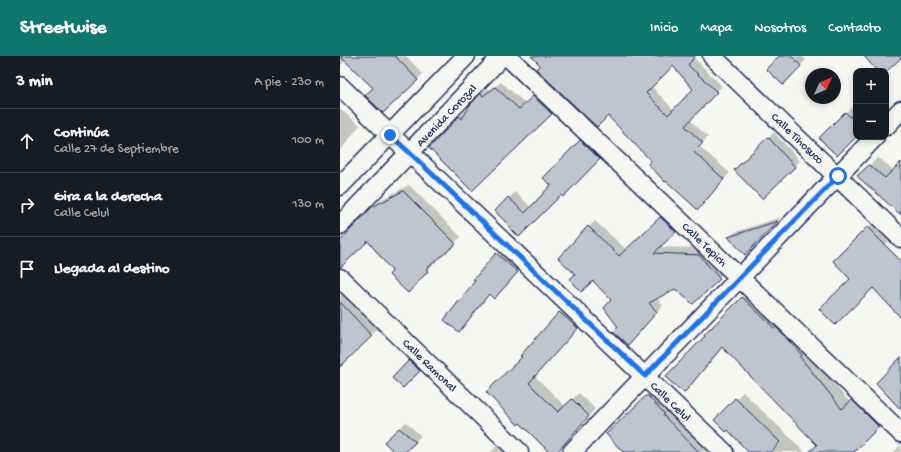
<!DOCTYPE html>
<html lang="es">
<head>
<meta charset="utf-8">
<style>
  body { margin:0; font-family:"Gochi Hand",sans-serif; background:#242831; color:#f1f3f6 }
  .controls { position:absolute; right:12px; top:12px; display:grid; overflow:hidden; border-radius:8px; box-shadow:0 2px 6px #0003 }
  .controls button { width:36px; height:36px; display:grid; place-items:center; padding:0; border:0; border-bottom:1px solid #363941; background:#171b24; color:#f1f3f6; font:20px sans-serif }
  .compass { position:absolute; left:465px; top:12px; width:36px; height:36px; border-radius:50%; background:#171b24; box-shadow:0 2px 6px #0003; rotate:46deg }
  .stop { position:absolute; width:12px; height:12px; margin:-9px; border:3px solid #1a73e8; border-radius:50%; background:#fff }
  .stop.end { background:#1a73e8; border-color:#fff; box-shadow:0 1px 4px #0008 }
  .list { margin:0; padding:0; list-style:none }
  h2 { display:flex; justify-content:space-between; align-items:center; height:52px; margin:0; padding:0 16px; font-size:17px }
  h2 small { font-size:13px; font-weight:400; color:#9ea1a6 }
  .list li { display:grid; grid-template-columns:26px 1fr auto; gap:12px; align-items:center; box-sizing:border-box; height:64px; padding:0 16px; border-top:1px solid #363941 }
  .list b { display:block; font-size:15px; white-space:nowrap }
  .list p { margin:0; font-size:13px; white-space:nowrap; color:#9ea1a6 }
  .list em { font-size:13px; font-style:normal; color:#9ea1a6 }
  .icon { flex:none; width:22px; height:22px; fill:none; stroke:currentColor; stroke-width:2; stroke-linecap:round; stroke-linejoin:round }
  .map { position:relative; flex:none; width:561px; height:396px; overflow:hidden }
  header { display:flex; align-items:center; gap:24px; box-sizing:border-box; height:56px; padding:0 20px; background:#0f766e; color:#fff }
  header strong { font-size:19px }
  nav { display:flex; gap:22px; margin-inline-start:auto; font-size:14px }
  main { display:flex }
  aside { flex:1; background:#171b24 }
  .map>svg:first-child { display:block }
  .shadow { fill:#0003; fill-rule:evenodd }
  .building { fill:#c0c4cd; stroke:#1b2f5e; fill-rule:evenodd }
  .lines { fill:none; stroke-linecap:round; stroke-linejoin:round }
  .street-casing { stroke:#1b2f5e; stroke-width:21 }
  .street { stroke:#f6f6f2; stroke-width:18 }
  .route { stroke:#1a73e8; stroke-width:5 }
  .labels { text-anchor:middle; stroke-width:3; stroke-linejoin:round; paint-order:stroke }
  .street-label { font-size:12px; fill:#1b2f5e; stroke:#f6f6f2 }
</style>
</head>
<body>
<header>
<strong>Streetwise</strong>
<nav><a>Inicio</a><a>Mapa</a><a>Nosotros</a><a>Contacto</a></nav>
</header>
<main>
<aside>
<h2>3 min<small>A pie · 230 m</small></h2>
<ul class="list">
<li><svg class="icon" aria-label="ahead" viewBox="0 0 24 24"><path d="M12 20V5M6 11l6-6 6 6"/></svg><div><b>Continúa</b><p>Calle 27 de Septiembre</p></div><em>100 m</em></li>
<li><svg class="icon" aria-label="right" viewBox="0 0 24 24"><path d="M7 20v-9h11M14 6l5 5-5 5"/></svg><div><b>Gira a la derecha</b><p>Calle Celul</p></div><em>130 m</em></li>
<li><svg class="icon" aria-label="arrive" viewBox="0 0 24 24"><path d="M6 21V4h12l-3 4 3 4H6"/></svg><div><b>Llegada al destino</b></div></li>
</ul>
</aside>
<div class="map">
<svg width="561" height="396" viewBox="0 0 561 396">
  <rect width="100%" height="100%" fill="#f6f6f2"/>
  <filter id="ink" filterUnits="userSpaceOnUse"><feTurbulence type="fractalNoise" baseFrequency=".025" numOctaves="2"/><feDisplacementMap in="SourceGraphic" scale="8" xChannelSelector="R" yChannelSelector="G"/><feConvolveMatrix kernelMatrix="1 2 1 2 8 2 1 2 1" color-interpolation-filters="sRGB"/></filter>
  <g filter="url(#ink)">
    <!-- shadow -->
    <g class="shadow">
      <polygon points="0,0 66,0 83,18 43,56 34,32 6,4 0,10"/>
      <path d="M192,0H355L354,2L382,30L350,64L368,81L359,90L390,117L363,147L312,105L268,59L201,9ZM333,9L354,33L334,54L311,30Z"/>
      <polygon points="440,0 462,0 466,4 443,28"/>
      <polygon points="161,26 186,48 200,34 217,51 132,133 90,92 125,55 126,56 131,49 147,32 150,34"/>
      <polygon points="512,51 516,55 516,79 481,82"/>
      <polygon points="0,53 20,69 0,95"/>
      <polygon points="434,76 460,105 422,141 395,114"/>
      <polygon points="247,79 265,97 223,140 221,138 179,180 157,155 175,136 191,151 212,129 205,122"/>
      <polygon points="538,101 554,115 561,108 561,158 519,120"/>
      <polygon points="69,129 121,181 92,207 93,208 74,230 53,215 28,184 0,198 0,186 40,144"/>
      <polygon points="327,155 342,168 319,191 366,192 385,215 353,247 335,232 316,242 323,249 294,281 279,271 273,244 253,223 236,218 249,171 255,165 287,194"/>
      <polygon points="441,161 405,197 389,181 395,176"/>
      <polygon points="535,164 552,181 541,195 561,214 561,261 533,230 512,223 494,205"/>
      <polygon points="163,192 183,210 160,235 157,198"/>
      <polygon points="0,225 39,272 0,310"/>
      <polygon points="410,234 466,293 510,347 519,338 546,363 513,396 471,396 478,389 383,290 351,329 344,336 367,280 365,279"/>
      <polygon points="226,250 244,265 195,320 225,350 239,337 255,353 216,396 210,396 180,366 183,301 220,257"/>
      <polygon points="76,299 85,308 63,330 54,322"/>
      <polygon points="314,334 375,396 289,396 268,378"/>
      <polygon points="403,336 465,396 409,396 388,372 375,364"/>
      <polygon points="66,366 81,380 64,396 55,396 51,380"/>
      <polygon points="163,384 174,396 151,396"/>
      <polygon points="561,389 561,396 554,396"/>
    </g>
    <!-- building -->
    <g class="building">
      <polygon points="0,0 55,0 78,24 43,57 25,39 33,32"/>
      <path d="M191,0H355L348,9L377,36L345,70L363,87L354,96L384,123L358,154L326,125L325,126L308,108L311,105L268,60L257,71L196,13L200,9ZM333,10L353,33L328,59L306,37Z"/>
      <polygon points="439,0 451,0 461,10 443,29 426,13"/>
      <polygon points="524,0 561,0 561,2 547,15 537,15"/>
      <polygon points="155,31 179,53 193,40 212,58 132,135 89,92 119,60 122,63 130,49 141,37 143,40"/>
      <polygon points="505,56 516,66 516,81 497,100 479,82"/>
      <polygon points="428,81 455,111 422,143 394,114"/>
      <polygon points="240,84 260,103 223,141 221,139 179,181 170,172 171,172 155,155 168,141 185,157 211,129 203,122"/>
      <polygon points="561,106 561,159 517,120 529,109 545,122"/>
      <polygon points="63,135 116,188 86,213 88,215 68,237 49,219 52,215 28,185 0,212 0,185 32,151"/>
      <polygon points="320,161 336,176 314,197 359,199 380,223 353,248 335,233 309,247 317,256 288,289 273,276 278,271 264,252 271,244 253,225 241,236 230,223 235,218 218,202 248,170 279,200"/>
      <polygon points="438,165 405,199 388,181"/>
      <polygon points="527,171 561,205 561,262 533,232 495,269 479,253 510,223 493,205"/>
      <polygon points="156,197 178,216 154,243 149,238 119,276 104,264 135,225 133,224"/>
      <polygon points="402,241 434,272 436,271 462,299 460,301 502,353 512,344 539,371 514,396 469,396 477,389 382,291 344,337 325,321 365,280 364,279"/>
      <polygon points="0,246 32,280 0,311"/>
      <polygon points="219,256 238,272 189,327 218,356 232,343 249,360 217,396 209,396 180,367 178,369 146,336 182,301 180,300"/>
      <polygon points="561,301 561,354 536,327"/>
      <polygon points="69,304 80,315 63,332 52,322"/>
      <polygon points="307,339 325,358 323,359 359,396 283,396 266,378"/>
      <polygon points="395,342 440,386 431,396 408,396 388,374 386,376 374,364"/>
      <polygon points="59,372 76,386 65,396 54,396 44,386"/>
    </g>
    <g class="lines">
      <!-- street casing -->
      <g class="street-casing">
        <g id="street">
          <polyline points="167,0 400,222 561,377"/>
          <polyline points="372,0 561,182"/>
          <polyline points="0,30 50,79 70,97 384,396"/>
          <polyline points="546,70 561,54"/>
          <polyline points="0,130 126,0"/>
          <polyline points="0,169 162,0"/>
          <polyline points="0,222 179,396"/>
          <polyline points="232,396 535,81"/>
        </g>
      </g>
      <!-- street -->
      <use href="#street" class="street"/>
    </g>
  </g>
  <g class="lines" filter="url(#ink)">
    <!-- route -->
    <polyline class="route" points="50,79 70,97 305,320 498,120"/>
  </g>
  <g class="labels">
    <!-- street labels -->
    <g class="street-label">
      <text transform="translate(106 59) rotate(-46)" y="4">Avenida Corozal</text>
      <text transform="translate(458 82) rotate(44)" y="4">Calle Tihosuco</text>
      <text transform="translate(365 188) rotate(44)" y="4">Calle Tepich</text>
      <text transform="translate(90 309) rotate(44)" y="4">Calle Ramonal</text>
      <text transform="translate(331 345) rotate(44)" y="4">Calle Celul</text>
    </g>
  </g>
</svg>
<div class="controls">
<button>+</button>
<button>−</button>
</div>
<svg class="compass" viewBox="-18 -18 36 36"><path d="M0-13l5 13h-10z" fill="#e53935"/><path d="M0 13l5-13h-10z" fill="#9ea1a6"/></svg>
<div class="stop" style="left:498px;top:120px"></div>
<div class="stop end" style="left:50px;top:79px"></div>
</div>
</main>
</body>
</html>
